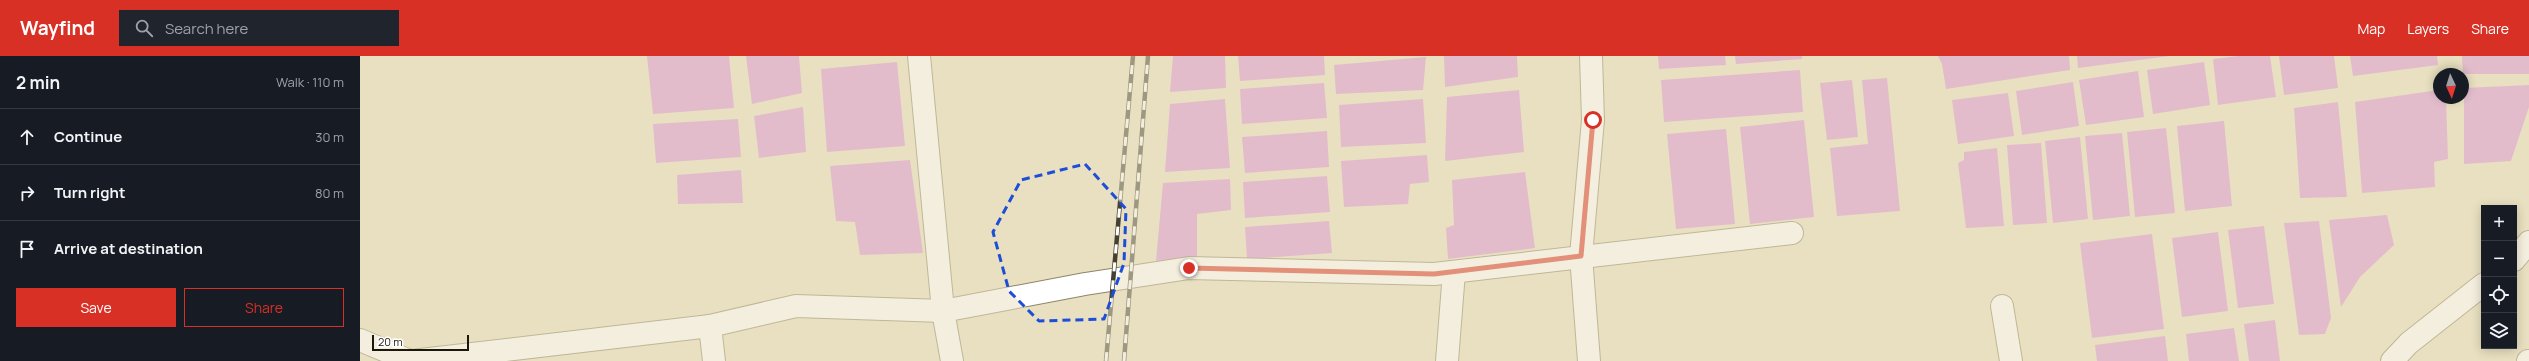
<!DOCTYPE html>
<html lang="en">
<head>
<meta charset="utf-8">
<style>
  body { margin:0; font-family:Manrope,sans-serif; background:#20242c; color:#f1f3f6 }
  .controls { position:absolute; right:12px; bottom:12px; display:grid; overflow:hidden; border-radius:0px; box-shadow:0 2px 10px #0003 }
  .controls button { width:36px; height:36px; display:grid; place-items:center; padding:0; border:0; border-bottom:1px solid #363941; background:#171b24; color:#f1f3f6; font:20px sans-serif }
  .compass { position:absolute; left:2073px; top:12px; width:36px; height:36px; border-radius:50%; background:#171b24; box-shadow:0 2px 10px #0003; rotate:176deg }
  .scale { position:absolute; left:12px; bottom:10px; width:97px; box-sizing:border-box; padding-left:4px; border:2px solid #1b170c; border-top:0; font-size:11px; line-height:14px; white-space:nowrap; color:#1b170c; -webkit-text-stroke:3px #fff; paint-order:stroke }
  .stop { position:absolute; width:12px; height:12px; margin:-9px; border:3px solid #d93025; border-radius:50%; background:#fff }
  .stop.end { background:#d93025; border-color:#fff; box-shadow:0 1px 4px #0008 }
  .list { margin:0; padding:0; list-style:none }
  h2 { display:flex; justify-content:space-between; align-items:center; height:52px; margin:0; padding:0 16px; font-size:17px }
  h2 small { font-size:13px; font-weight:400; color:#9ea1a6 }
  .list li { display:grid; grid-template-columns:26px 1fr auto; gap:12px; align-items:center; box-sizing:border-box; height:56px; padding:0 16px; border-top:1px solid #363941 }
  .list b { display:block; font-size:15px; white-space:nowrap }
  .list em { font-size:13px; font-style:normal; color:#9ea1a6 }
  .actions { display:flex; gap:8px; padding:12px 16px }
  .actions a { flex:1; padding:9px 0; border:1px solid #d93025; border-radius:0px; text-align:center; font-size:14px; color:#d93025 }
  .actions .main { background:#d93025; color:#fff }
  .icon { flex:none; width:22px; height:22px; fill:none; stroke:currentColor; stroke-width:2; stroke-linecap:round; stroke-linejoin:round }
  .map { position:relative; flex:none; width:2169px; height:305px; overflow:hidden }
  header { display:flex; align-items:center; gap:24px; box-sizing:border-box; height:56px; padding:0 20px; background:#d93025; color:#fff }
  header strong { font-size:19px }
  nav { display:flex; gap:22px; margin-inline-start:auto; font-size:14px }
  .search { width:280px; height:36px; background:#20242c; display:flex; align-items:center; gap:10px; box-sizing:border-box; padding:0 14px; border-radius:0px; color:#9ea1a6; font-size:15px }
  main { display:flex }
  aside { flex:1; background:#171b24 }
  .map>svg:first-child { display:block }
  .water { fill:#da90d8 }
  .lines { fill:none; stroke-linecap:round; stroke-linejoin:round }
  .minor-casing { stroke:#8e8568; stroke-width:24 }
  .minor { stroke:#fff; stroke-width:22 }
  .rail-casing { stroke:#454031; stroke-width:4.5 }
  .rail { stroke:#fff; stroke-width:3; stroke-dasharray:9; stroke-linecap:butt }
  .route { stroke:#d93025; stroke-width:5 }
  .marked { fill:none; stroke:#1d4ed8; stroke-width:3; stroke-dasharray:8 5; stroke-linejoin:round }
</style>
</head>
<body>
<header>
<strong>Wayfind</strong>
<div class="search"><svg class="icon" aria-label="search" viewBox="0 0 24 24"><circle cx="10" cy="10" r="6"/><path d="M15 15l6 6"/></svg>Search here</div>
<nav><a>Map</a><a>Layers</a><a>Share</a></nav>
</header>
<main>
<aside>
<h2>2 min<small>Walk · 110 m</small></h2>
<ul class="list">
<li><svg class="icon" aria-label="ahead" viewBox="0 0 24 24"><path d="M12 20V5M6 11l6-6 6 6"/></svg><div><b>Continue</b></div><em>30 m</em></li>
<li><svg class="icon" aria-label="right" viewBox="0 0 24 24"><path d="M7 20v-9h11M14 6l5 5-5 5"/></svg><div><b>Turn right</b></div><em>80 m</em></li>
<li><svg class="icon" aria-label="arrive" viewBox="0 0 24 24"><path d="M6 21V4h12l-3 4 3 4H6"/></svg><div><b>Arrive at destination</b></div></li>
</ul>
<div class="actions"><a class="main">Save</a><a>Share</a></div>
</aside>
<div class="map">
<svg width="2169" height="305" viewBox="0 0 2169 305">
  <rect width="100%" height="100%" fill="#e9e0c1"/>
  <!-- water -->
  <g class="water">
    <polygon points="287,0 369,0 374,52 293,58"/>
    <polygon points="386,0 439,0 442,37 392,48"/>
    <polygon points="813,0 865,0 866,32 810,36"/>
    <polygon points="878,0 964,0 965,19 880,25"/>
    <polygon points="1084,0 1157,0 1158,21 1085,31"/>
    <polygon points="1298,0 1365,0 1366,9 1299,13"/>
    <polygon points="1375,0 1442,0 1442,3 1376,8"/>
    <polygon points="1578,0 1709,0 1710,14 1586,33 1582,8"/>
    <polygon points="1717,0 1810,0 1718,12"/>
    <polygon points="1878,0 1910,0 1916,41 1858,49 1853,3"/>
    <polygon points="1919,0 1974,0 1978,32 1924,39"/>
    <polygon points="1990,0 2077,0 2078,9 1993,20"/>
    <polygon points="2102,0 2169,0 2169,18 2103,18"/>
    <polygon points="1066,1 1063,34 976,38 974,9"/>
    <polygon points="537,6 545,90 467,96 461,13"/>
    <polygon points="1844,6 1850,49 1793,58 1787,14"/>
    <polygon points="1440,14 1443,56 1304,66 1301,24"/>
    <polygon points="1778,15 1784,61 1726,69 1719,24"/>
    <polygon points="1527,22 1540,155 1477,160 1470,92 1508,88 1502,24"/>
    <polygon points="1492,24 1498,81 1467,84 1460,27"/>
    <polygon points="1713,26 1719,70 1662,79 1656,35"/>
    <polygon points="964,27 967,62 882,68 880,33"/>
    <polygon points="2169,29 2169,51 2151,105 2104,108 2104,32"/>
    <polygon points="1159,34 1164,96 1085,105 1087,41"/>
    <polygon points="2079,34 2079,42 2086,42 2088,103 2074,106 2075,131 2002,137 1995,46"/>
    <polygon points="1648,37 1654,80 1598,88 1592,44"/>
    <polygon points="865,43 870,112 805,116 810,48"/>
    <polygon points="1063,43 1066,87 981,91 979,49"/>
    <polygon points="1978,46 1987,141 1940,142 1934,52"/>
    <polygon points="443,51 446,96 399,102 394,60"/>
    <polygon points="378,63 381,101 296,107 293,68"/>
    <polygon points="1444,64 1454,161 1390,168 1380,71"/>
    <polygon points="1864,65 1872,150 1825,155 1817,70"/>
    <polygon points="1806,72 1815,157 1775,161 1767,76"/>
    <polygon points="1366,73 1375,168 1316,173 1307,78"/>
    <polygon points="967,75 969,111 885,117 882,81"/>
    <polygon points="1762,77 1770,160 1733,164 1725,80"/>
    <polygon points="1720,81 1728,163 1693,167 1685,85"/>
    <polygon points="1681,87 1687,167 1653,169 1647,89"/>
    <polygon points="1637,92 1644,170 1606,172 1598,107 1604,104 1604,96"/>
    <polygon points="1067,99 1069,126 1050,128 1048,148 984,151 981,105"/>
    <polygon points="550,104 563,197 500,199 495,166 476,165 470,110"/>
    <polygon points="381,114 383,147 318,148 317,119"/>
    <polygon points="1165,116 1175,192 1088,203 1086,172 1094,169 1092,124"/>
    <polygon points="967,120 970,156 885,162 883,126"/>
    <polygon points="870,123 871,154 837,158 837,201 796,205 803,127"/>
    <polygon points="2027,159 2034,189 2000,221 1981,251 1969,164"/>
    <polygon points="969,165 972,197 887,203 885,171"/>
    <polygon points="1959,165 1971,262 1965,278 1939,279 1924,167"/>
    <polygon points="1904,170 1914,248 1878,252 1868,174"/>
    <polygon points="1858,176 1868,255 1822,261 1812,182"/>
    <polygon points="1792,178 1804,273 1732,282 1720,187"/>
    <polygon points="1915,264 1920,305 1889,305 1884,268"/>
    <polygon points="1874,272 1879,305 1829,305 1826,278"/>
    <polygon points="1805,280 1808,305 1737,305 1735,289"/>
  </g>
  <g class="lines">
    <!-- minor casing -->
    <g class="minor-casing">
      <g id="minor">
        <polyline points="559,0 583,255 592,305"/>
        <polyline points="2154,204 2169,186"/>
        <polyline points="1642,250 1651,305"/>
        <polyline points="350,270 354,305"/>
        <polyline points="0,284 50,305"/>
        <polyline points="52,305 350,270 436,250 583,255 725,228 829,212 1074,218 1432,177"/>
        <polyline points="1087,305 1094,216"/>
        <polyline points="1229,305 1221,200 1233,64 1231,0"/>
        <polyline points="2032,305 2049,287 2124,228"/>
        <polyline points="2168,305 2169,305"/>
      </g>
    </g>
    <!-- minor -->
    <use href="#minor" class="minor"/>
    <!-- rail casing -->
    <g class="rail-casing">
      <g id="rail">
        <polyline points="746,305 773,0"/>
        <polyline points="764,305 788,0"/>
      </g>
    </g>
    <!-- rail -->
    <use href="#rail" class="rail"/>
  </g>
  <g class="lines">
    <!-- route -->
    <polyline class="route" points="829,212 1074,218 1221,200 1233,64"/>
  </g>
  <!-- marked area -->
  <path d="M0 0H2169V305H0ZM725,108L766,153L764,207L744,263L679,265L649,235L633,176L661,124Z" fill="#e9e0c1" fill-opacity=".55" fill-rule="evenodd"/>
  <path class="marked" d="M725,108L766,153L764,207L744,263L679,265L649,235L633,176L661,124Z"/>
</svg>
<div class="controls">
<button>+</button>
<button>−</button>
<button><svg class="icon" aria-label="locate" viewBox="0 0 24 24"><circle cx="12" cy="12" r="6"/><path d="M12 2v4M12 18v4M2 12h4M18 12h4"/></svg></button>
<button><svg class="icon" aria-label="layers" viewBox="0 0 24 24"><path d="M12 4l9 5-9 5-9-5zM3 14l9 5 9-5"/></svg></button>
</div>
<svg class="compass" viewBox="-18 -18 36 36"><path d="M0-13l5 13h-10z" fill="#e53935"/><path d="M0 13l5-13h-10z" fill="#9ea1a6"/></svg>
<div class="scale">20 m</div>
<div class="stop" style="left:1233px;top:64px"></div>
<div class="stop end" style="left:829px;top:212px"></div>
</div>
</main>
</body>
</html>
